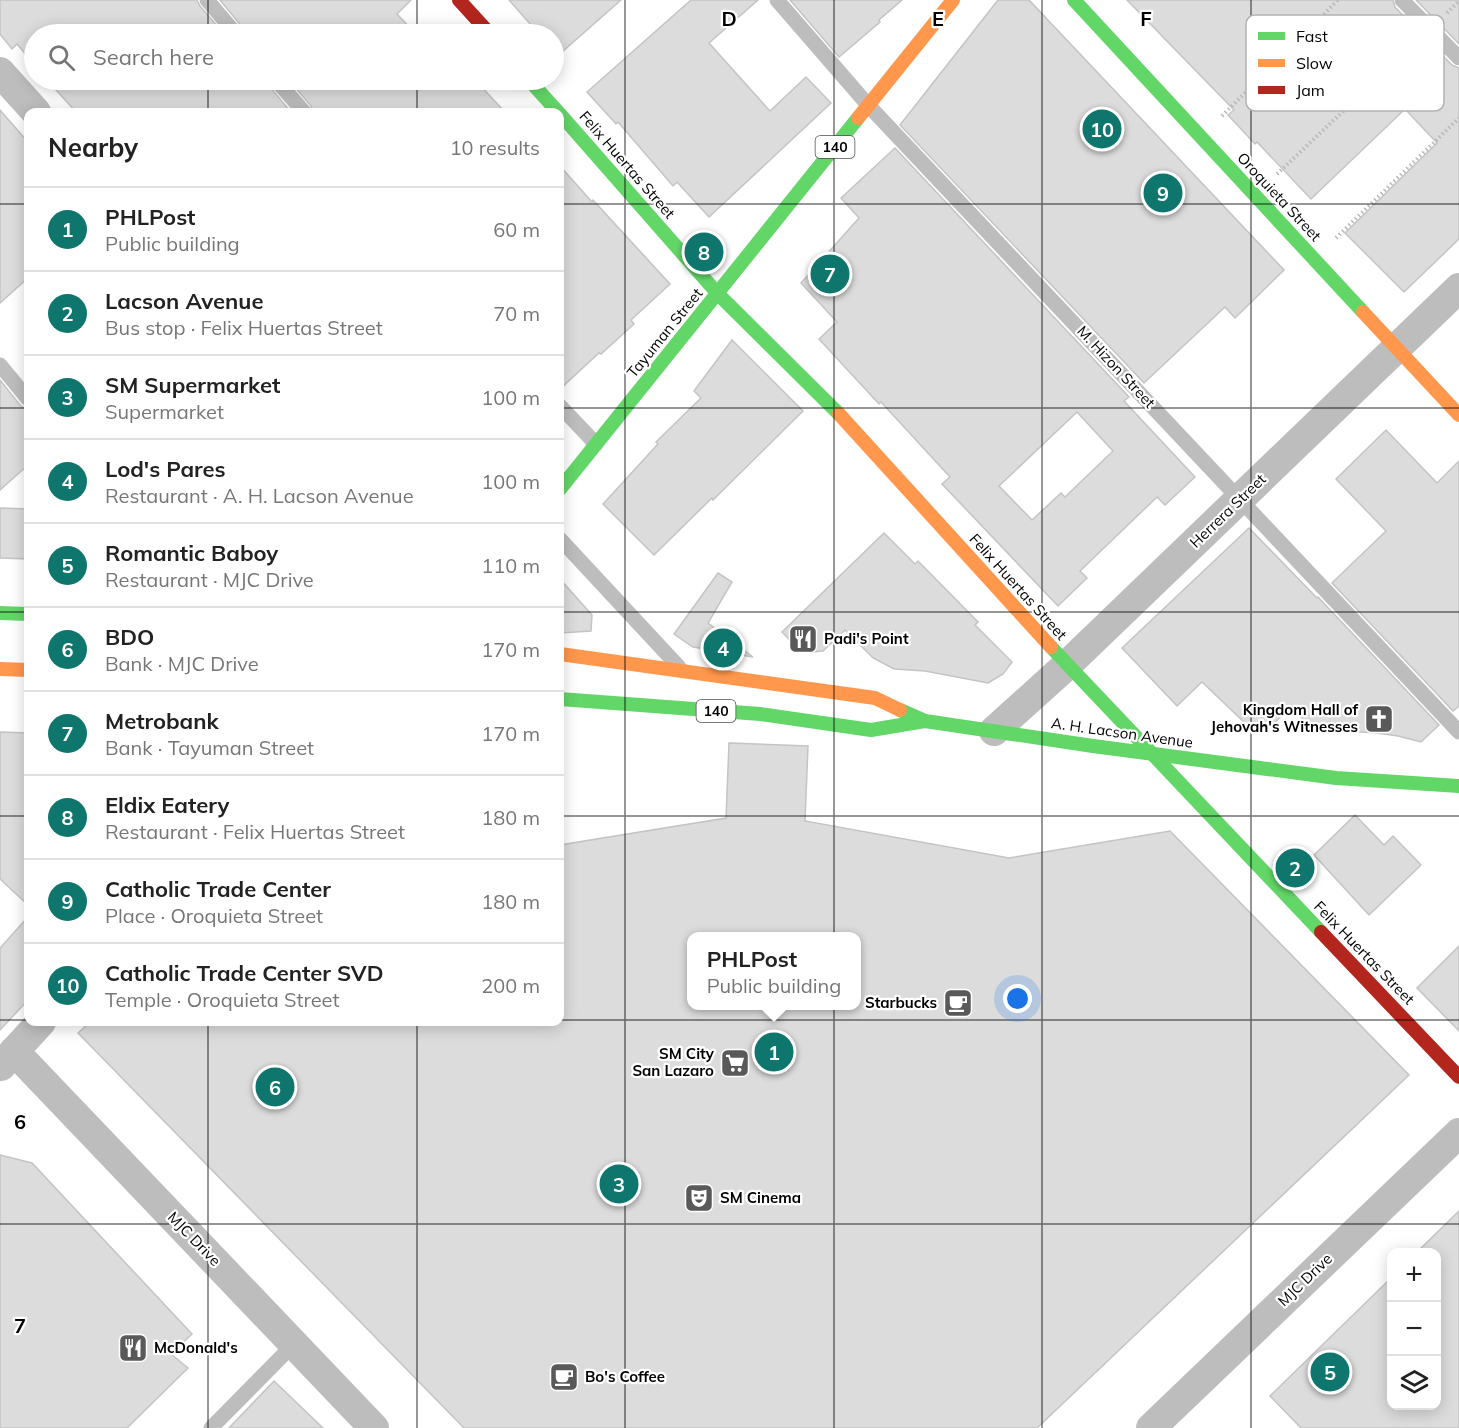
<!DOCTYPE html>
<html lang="en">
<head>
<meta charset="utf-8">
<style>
  body { margin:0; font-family:Mulish,sans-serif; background:#f6f6f6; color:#222 }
  .controls { position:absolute; right:18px; bottom:18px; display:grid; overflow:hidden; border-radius:12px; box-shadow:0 3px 15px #0003 }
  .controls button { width:54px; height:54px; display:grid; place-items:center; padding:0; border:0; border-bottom:2px solid #e0e0e0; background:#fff; color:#222; font:30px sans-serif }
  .you { position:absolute; left:1018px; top:999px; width:21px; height:21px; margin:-15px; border:4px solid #fff; border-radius:50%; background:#1a73e8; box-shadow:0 0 0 9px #1a73e833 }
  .badge { display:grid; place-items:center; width:39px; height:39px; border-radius:50%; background:#0f766e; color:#fff; font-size:20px; font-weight:700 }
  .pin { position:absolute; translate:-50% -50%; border:3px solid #fff; box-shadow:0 2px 6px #0006 }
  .popup { position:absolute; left:687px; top:932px; width:174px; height:78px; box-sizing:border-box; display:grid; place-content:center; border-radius:12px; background:#fff; filter:drop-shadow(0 2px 4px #0005); font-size:20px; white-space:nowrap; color:#767676 }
  .popup b { font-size:22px; color:#222 }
  .popup::after { content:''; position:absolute; left:50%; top:100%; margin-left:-12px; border:12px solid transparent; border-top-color:#fff }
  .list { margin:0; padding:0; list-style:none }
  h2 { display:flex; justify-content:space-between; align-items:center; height:78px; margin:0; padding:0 24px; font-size:26px }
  h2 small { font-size:20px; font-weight:400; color:#767676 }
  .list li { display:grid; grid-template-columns:39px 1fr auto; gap:18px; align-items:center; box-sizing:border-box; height:84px; padding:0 24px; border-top:2px solid #e0e0e0 }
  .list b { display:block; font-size:22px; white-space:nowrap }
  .list p { margin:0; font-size:20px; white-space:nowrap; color:#767676 }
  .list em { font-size:20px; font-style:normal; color:#767676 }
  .icon { flex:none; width:33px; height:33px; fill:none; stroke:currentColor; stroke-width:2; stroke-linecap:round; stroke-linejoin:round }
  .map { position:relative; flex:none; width:1459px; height:1428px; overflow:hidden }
  .search { position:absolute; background:#fff; box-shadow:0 3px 15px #0003; left:24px; top:24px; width:540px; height:66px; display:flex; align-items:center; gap:15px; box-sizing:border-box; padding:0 21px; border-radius:33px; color:#767676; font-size:22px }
  .panel { position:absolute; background:#fff; box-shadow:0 3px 15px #0003; left:24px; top:108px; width:540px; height:918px; border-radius:12px }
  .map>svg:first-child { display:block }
  .building { fill:#dcdcdc; stroke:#c4c4c4; stroke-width:1.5; fill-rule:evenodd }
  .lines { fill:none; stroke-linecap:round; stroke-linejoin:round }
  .path { stroke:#b8b8b8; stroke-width:4; stroke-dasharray:1.5 3; stroke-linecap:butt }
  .lane { stroke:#bdbdbd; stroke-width:15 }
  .street { stroke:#bdbdbd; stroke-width:30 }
  .fast { stroke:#63d668; stroke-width:14 }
  .slow { stroke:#ff974d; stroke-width:14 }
  .jam { stroke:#b3261e; stroke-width:14 }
  .grid { fill:none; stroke:#000; stroke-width:1.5; stroke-opacity:0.55 }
  .labels { text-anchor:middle; stroke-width:4.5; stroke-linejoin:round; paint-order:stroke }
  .shield { fill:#fff; stroke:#4c4c4c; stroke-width:1.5 }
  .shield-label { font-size:14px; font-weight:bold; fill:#000 }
  .street-label { font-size:15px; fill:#000; stroke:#fff }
  .poi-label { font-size:15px; font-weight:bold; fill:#000; stroke:#fff; text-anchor:start }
  .key { fill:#fff; stroke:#b2b2b2; stroke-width:1.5 }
  .key-label { font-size:16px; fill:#000 }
  .grid-label { font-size:20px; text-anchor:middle; font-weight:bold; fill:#000; stroke:#fff; stroke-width:4.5; stroke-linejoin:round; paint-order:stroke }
</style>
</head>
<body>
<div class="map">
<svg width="1459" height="1428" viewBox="0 0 1459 1428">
  <rect width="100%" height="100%" fill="#fff"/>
  <!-- building -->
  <g class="building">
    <polygon points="0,0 197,0 200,6 224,34 34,34 34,64 17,44 12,49 0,34"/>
    <polygon points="220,0 411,0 397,14 416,34 245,34 243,28"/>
    <polygon points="509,0 621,0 554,59 554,34 539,34"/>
    <polygon points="691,0 758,0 709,43 770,111 806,77 831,103 709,217 677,182 673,186 618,122 616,124 587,92"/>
    <polygon points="790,0 902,0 879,20 880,22 839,57"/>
    <polygon points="998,0 1029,0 1284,270 1235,318 1225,307 1144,383 900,125"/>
    <polygon points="1127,0 1393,0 1395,7 1452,65 1459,68 1459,239 1404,292 1345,233 1437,143 1405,109 1311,199 1257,142 1255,144 1228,115 1234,110"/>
    <polygon points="1416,0 1459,0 1459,44"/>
    <polygon points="47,80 267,80 269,86 291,112 76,112"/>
    <polygon points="289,80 475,80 505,112 313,112 311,106"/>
    <polygon points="0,110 28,142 28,278 0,303"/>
    <path d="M895,148L1129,397L1124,401L1195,477L1165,505L1157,497L1080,571L1087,578L1058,606L942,484L950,477L881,402L879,404L819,339L837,322L801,283L859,218L841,198ZM1077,412L1113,451L1065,497L1061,493L1032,520L999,486Z"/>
    <polygon points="560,166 592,202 593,200 670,284 631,320 634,324 601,354 599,353 560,389"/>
    <polygon points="732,340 803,411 713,500 712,498 654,555 603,504 658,444 656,442 701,398 694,391"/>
    <polygon points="0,380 20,405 24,408 28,409 28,465 0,490"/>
    <polygon points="1386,430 1437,483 1459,461 1459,706 1453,711 1332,583 1386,531 1336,479"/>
    <polygon points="0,508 28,509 28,559 0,558"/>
    <polygon points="1249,528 1317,598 1318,597 1439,725 1421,742 1398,736 1377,733 1345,731 1317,733 1291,707 1271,726 1247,725 1202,682 1177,706 1122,648"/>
    <polygon points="884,533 915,564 918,561 978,622 975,625 1012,662 1003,674 988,683 925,671 894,669 873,658 845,630 823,651 811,652 799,649 782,632"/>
    <polygon points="718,573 732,582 708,623 753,657 693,647 674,634"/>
    <polygon points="560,579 592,615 591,631 560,633"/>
    <polygon points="0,732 28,733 28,905 0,879"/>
    <path d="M729,743L808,746L805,821L1009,858L1170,831L1409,1075L1037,1428H464L78,1033L90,1022H560V845L726,818ZM692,936H856V1005H692Z"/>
    <polygon points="1355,815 1384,845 1393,836 1421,865 1369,915 1314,855"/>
    <polygon points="28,917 28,1000 0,1030 0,948"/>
    <polygon points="1459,946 1459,1031 1417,988"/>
    <polygon points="0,1155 32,1163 192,1334 171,1354 188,1368 127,1428 0,1428"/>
    <polygon points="1459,1211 1459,1428 1301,1428 1270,1396 1392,1277 1392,1406 1437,1406 1437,1252 1417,1252"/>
    <polygon points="274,1381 323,1428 229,1428"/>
  </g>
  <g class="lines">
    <!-- path -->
    <g class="path">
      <polyline points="1447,13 1459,1"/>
      <polyline points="1222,116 1338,0"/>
      <polyline points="1277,174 1415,43"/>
      <polyline points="1336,238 1459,118"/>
    </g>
    <!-- lane -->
    <g class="lane">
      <polyline points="207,0 236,34"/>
      <polyline points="777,0 868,105 1459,732"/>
      <polyline points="1402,0 1459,58"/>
      <polyline points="276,80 304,112"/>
      <polyline points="0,365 28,399"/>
      <polyline points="560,406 596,444"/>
      <polyline points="560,539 679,667"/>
      <polyline points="211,1428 294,1344"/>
    </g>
    <!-- street -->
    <g class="street">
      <polyline points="0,72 36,112"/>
      <polyline points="994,731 1067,665 1459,288"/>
      <polyline points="14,1051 374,1428"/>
      <polyline points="1,1066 41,1022"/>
      <polyline points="1151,1428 1459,1133"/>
    </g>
    <!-- fast -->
    <g class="fast">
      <polyline points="1074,0 1363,312"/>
      <polyline points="529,80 558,112"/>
      <polyline points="560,114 718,294 839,414"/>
      <polyline points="560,489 858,118"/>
      <polyline points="0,613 28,614"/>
      <polyline points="1051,647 1321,932"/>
      <polyline points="560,699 760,714 871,730 925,721"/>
      <polyline points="900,710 925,721 1093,746 1336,778 1459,786"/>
    </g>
    <!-- slow -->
    <g class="slow">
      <polyline points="858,118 953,0"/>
      <polyline points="1363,312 1459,415"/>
      <polyline points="839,414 1051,647"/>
      <polyline points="560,654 875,698 900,710"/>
      <polyline points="0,669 28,670"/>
    </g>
    <!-- jam -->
    <g class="jam">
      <polyline points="459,0 490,34"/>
      <polyline points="1321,932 1459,1077"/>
    </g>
  </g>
  <!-- grid -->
  <path class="grid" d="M208,0V34M417,0V34M625,0V1428M834,0V1428M1042,0V1428M1251,0V1428M208,80V112M417,80V112M0,204H28M560,204H1459M0,408H28M560,408H1459M0,612H28M560,612H1459M0,816H28M560,816H1459M0,1020H28M560,1020H1459M208,1022V1428M417,1022V1428M0,1224H1459"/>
  <!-- icons -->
  <defs>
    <g id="restaurant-square" transform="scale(1.5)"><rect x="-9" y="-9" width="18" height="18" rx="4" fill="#595959" stroke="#fff"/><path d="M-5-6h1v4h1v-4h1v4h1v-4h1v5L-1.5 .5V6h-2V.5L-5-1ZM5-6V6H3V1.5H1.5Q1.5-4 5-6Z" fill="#fff"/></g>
    <g id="church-square" transform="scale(1.5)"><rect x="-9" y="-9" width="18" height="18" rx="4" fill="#595959" stroke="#fff"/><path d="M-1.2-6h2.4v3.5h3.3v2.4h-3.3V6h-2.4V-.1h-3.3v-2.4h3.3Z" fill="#fff"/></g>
    <g id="cafe-square" transform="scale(1.5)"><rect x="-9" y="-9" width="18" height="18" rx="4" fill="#595959" stroke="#fff"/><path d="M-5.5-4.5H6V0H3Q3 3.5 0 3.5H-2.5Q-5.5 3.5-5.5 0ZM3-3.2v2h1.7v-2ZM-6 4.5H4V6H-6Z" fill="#fff"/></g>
    <g id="supermarket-square" transform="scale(1.5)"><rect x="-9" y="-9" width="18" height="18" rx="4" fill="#595959" stroke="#fff"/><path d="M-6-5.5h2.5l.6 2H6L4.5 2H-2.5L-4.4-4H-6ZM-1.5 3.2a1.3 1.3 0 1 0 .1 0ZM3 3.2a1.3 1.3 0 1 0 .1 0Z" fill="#fff"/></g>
    <g id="theatre-square" transform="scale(1.5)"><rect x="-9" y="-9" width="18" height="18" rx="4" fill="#595959" stroke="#fff"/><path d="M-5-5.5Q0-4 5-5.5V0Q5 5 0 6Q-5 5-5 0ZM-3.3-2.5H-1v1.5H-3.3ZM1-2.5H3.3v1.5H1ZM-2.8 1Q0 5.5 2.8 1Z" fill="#fff"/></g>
  </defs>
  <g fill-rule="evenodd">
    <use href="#restaurant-square" x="803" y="639"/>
    <use href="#church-square" x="1379" y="719"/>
    <use href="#cafe-square" x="958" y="1003"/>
    <use href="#supermarket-square" x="735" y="1063"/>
    <use href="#theatre-square" x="699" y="1198"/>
    <use href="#restaurant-square" x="133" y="1348"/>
    <use href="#cafe-square" x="564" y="1377"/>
  </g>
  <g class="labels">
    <!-- shield labels -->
    <g class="shield">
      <rect x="815.5" y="136" width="39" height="22" rx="4.5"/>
      <rect x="696.5" y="700" width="39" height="22" rx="4.5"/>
    </g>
    <g class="shield-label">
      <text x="835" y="152">140</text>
      <text x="716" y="716">140</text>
    </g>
    <!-- street labels -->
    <g class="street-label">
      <text transform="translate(627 165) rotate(49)" y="5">Felix Huertas Street</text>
      <text transform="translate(1279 197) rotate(47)" y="5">Oroquieta Street</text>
      <text transform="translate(665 333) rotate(-51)" y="5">Tayuman Street</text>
      <text transform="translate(1116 367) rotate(47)" y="5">M. Hizon Street</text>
      <text transform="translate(1228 511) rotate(-44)" y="5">Herrera Street</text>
      <text transform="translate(1018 587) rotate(48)" y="5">Felix Huertas Street</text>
      <text transform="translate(1122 733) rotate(8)" y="5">A. H. Lacson Avenue</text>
      <text transform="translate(1364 953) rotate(46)" y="5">Felix Huertas Street</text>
      <text transform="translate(194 1239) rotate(46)" y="5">MJC Drive</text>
      <text transform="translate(1305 1280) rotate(-44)" y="5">MJC Drive</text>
    </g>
    <!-- poi labels -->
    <g class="poi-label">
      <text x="824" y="644">Padi's Point</text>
      <text x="1358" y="715" text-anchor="end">Kingdom Hall of<tspan x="1358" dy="17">Jehovah's Witnesses</tspan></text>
      <text x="937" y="1008" text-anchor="end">Starbucks</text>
      <text x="714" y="1059" text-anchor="end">SM City<tspan x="714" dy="17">San Lazaro</tspan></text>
      <text x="720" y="1203">SM Cinema</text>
      <text x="154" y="1353">McDonald's</text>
      <text x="585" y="1382">Bo's Coffee</text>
    </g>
  </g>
  <!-- legend -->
  <rect x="1246" y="15" width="198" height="96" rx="9" class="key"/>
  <rect x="1258" y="32" width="27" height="8" fill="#63d668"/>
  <rect x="1258" y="59" width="27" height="8" fill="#ff974d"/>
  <rect x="1258" y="86" width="27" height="8" fill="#b3261e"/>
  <g class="key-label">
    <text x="1296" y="42">Fast</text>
    <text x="1296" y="69">Slow</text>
    <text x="1296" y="96">Jam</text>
  </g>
  <g class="grid-label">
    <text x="729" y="26">D</text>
    <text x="938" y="26">E</text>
    <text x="1146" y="26">F</text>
    <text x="20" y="1129">6</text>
    <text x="20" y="1333">7</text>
  </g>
</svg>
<div class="controls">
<button>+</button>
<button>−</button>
<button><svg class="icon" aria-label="layers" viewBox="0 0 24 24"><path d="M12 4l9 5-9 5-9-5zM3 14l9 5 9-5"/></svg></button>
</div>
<div class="you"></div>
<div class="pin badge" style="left:774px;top:1052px">1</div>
<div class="popup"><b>PHLPost</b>Public building</div>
<div class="pin badge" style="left:1295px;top:868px">2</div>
<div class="pin badge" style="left:619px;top:1184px">3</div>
<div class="pin badge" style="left:723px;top:648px">4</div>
<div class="pin badge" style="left:1330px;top:1372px">5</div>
<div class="pin badge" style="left:275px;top:1087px">6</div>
<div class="pin badge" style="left:830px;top:274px">7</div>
<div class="pin badge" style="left:704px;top:252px">8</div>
<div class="pin badge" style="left:1163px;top:193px">9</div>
<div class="pin badge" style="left:1102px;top:129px">10</div>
<div class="search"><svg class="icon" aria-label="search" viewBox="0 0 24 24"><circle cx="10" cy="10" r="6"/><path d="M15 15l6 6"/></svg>Search here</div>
<section class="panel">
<h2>Nearby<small>10 results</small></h2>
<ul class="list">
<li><span class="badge">1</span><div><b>PHLPost</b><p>Public building</p></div><em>60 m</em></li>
<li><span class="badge">2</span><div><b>Lacson Avenue</b><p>Bus stop · Felix Huertas Street</p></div><em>70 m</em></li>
<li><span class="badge">3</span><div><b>SM Supermarket</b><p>Supermarket</p></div><em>100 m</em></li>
<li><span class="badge">4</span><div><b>Lod's Pares</b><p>Restaurant · A. H. Lacson Avenue</p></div><em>100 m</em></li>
<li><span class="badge">5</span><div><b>Romantic Baboy</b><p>Restaurant · MJC Drive</p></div><em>110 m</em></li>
<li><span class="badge">6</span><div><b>BDO</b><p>Bank · MJC Drive</p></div><em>170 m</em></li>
<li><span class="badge">7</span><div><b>Metrobank</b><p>Bank · Tayuman Street</p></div><em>170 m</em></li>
<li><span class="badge">8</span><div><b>Eldix Eatery</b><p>Restaurant · Felix Huertas Street</p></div><em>180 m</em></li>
<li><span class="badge">9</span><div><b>Catholic Trade Center</b><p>Place · Oroquieta Street</p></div><em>180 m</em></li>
<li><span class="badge">10</span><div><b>Catholic Trade Center SVD</b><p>Temple · Oroquieta Street</p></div><em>200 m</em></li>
</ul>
</section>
</div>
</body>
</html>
